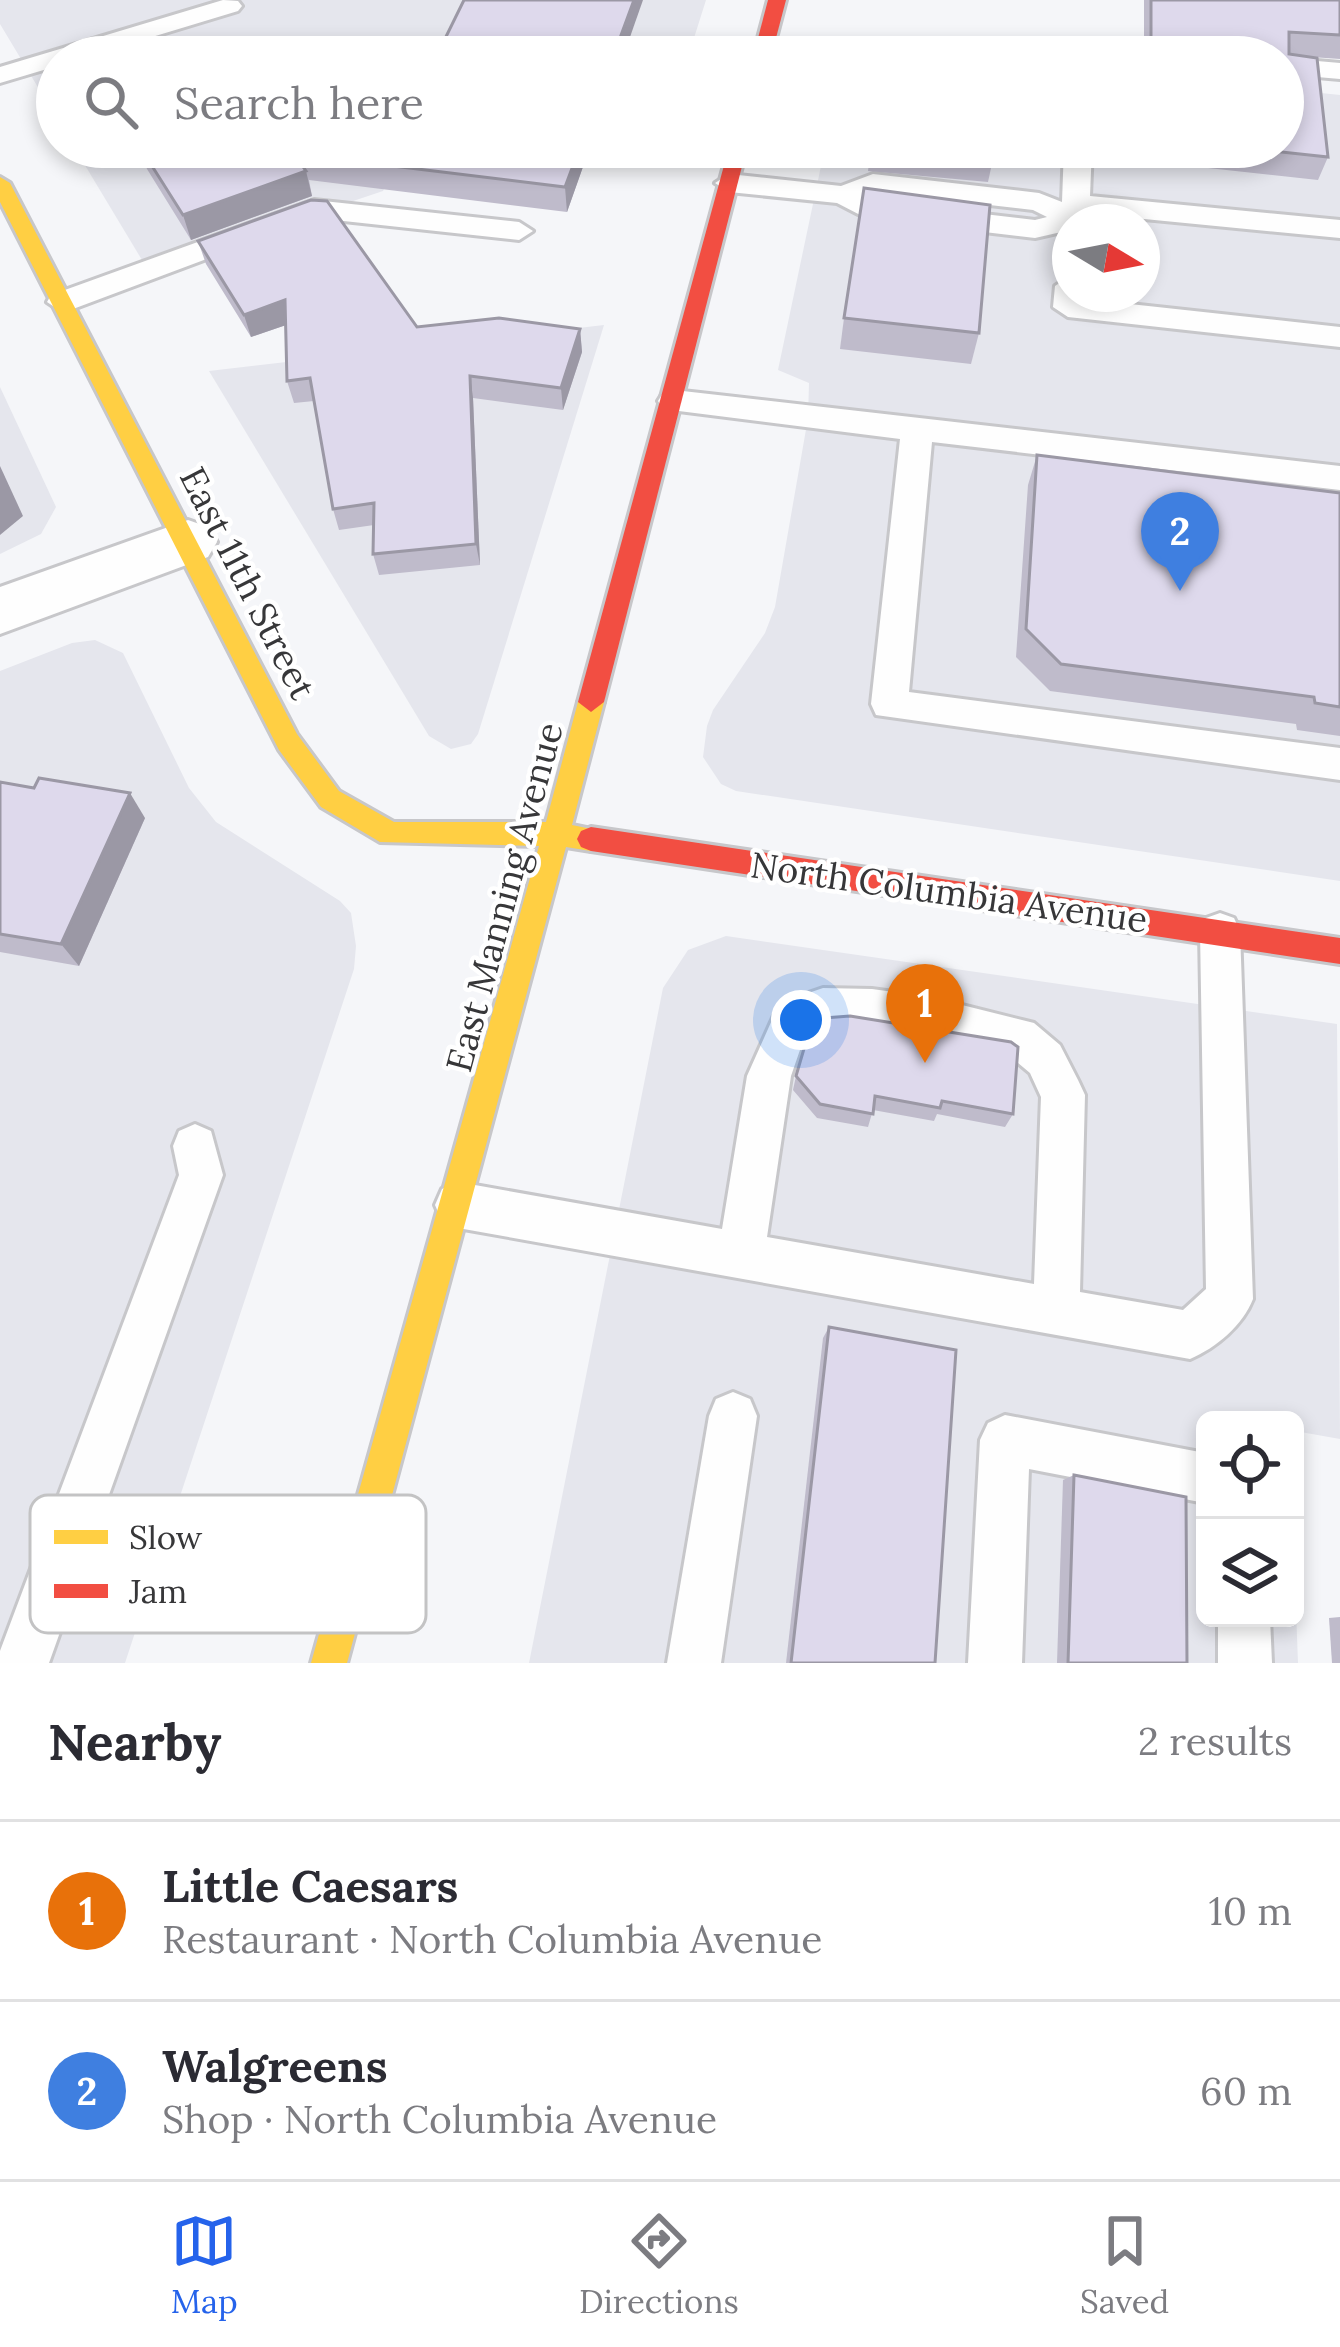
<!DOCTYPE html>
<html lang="en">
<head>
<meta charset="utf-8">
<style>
  body { margin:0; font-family:Lora,serif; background:#f2f2f3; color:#2b2b33 }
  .controls { position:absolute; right:36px; bottom:36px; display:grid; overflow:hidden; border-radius:18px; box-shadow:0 6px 18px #0003 }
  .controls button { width:108px; height:108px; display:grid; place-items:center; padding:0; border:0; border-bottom:3px solid #e1e1e2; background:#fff; color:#2b2b33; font:60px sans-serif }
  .compass { position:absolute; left:1052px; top:204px; width:108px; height:108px; border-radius:50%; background:#fff; box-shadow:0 6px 18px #0003; rotate:100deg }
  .you { position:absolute; left:801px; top:1020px; width:42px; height:42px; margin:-30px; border:9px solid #fff; border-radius:50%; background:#1a73e8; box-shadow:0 0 0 18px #1a73e833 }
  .badge { display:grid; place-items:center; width:78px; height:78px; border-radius:50%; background:#2563eb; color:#fff; font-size:39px; font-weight:700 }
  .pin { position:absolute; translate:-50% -99px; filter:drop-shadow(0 3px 6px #0008) }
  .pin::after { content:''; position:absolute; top:63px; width:42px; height:36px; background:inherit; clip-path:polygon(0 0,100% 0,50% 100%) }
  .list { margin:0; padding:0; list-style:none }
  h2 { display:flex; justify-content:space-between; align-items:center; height:156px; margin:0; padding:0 48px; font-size:51px }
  h2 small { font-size:39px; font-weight:400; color:#7c7c81 }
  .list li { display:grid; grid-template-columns:78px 1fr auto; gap:36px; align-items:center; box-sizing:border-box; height:180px; padding:0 48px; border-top:3px solid #e1e1e2 }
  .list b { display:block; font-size:45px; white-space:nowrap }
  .list p { margin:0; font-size:39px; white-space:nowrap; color:#7c7c81 }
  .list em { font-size:39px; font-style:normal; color:#7c7c81 }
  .icon { flex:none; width:66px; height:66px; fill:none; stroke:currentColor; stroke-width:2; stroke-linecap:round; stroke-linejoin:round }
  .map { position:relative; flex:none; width:1340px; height:1663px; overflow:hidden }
  .search { position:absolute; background:#fff; box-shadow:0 6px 18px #0003; left:36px; right:36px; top:36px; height:132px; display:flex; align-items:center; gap:30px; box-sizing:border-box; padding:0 42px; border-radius:66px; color:#7c7c81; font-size:45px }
  .sheet { height:516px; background:#fff }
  nav { display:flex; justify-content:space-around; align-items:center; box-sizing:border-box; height:168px; border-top:3px solid #e1e1e2; background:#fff; font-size:33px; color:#7c7c81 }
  nav a { display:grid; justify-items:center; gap:6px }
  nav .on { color:#2563eb }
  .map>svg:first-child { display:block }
  .built { fill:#e5e6ed; fill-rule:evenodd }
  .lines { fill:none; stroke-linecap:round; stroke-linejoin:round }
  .lane-casing { stroke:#c7c7ca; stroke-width:6 }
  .street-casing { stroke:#c7c7ca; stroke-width:6 }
  .slow-casing { stroke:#c7c7ca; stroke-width:6 }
  .jam-casing { stroke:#c7c7ca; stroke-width:6 }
  .lane { fill:#fefefe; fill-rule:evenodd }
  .street { fill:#fefefe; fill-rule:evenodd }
  .slow { fill:#ffcf43; fill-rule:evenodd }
  .jam { fill:#f24e42; fill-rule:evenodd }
  .wall { fill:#bfbbcb }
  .shaded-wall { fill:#9b98a5 }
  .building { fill:#ded9ec; stroke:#9b98a5; stroke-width:3 }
  .labels { text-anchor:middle; stroke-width:9; stroke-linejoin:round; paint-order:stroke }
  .street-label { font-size:36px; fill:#373739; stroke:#fff }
  .key { fill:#fff; stroke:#c3c3c4; stroke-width:3 }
  .key-label { font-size:33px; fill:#373739 }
</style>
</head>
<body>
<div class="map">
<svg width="1340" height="1663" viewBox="0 0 1340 1663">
  <rect width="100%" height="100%" fill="#f5f6f9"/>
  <!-- built -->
  <g class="built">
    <polygon points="0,0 706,0 688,57 57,57 57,119 0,24"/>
    <path d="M1283,89L1340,95V881L736,791L721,784L703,757L707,726L713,710L765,633L775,607L808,418L809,383L778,370L825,147H1283ZM1070,222H1142V294H1070Z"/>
    <polygon points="74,147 402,147 383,191 148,270"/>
    <polygon points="604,325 478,734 471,744 451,749 429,736 209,371"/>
    <polygon points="0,387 56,507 41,534 0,554"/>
    <polygon points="95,640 123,653 189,788 216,822 340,901 351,913 356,946 354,969 125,1663 0,1663 0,671 72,643"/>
    <polygon points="726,936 1337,1024 1340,1439 1295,1431 1295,1420 1205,1420 1205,1618 1295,1618 1295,1583 1298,1663 529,1663 663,988 688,950"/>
  </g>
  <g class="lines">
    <!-- lane casing -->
    <g class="lane-casing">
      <g id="lane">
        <polygon points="223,0 238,1 242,6 238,11 86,57 57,57 57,66 0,83 0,67"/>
        <polygon points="1283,58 1340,63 1340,79 1283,74"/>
        <path d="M1064,147H1092L1090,196L1340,220V238L1083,213L1088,222H1070V230L1035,238L866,218L837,203L729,192L715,183L729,174L841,186L873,174L1039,193L1062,202ZM876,192L1033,210L1047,217L1035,220L873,201L866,196Z"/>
        <polygon points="314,200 519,222 533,231 519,240 316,218 73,309 62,312 47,302 51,295"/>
        <polygon points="1070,276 1070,294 1084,294 1084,299 1340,327 1340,347 1068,317 1053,307 1055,286"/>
        <polygon points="674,390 1340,466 1340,490 932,442 909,692 1340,748 1340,780 876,715 871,704 900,439 663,409 658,401 663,393"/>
        <path d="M1220,913L1234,918L1240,931L1253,1299C1243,1325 1216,1348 1190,1359L458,1228L442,1221L435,1205L442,1189L458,1182L722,1229L747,1076L776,1011L791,999L823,988L872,989L930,997L1034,1023L1060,1045L1078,1080L1085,1095L1080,1292L1183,1310L1206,1289L1200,931L1206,918ZM846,1026L1005,1052L1030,1073L1041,1097L1034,1284L767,1237L791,1076L801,1047L818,1029Z"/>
        <polygon points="195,1124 211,1131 223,1175 49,1663 0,1663 0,1651 179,1175 173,1146 179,1131"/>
        <polygon points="733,1392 750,1399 757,1416 721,1663 667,1663 709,1416 716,1399"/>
        <polygon points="1005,1415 1205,1453 1205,1503 1029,1469 1022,1663 968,1663 980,1440 988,1423"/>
        <polygon points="1218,1618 1270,1618 1272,1663 1218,1663"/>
      </g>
    </g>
    <!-- street casing -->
    <g class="street-casing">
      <polygon id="street" points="188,520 208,527 217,542 208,557 0,634 0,587"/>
    </g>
    <!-- slow casing -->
    <g class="slow-casing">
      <polygon id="slow" points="0,177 10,183 297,734 339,791 394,822 546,822 578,702 591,692 604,702 572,825 601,831 605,839 601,847 591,851 566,847 347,1663 311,1663 539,846 380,842 321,807 279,750 0,202"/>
    </g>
    <!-- jam casing -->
    <g class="jam-casing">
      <g id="jam">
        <polygon points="768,0 786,0 771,57 753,57"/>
        <polygon points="729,147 747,147 604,702 591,712 578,702"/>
        <polygon points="591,827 1340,938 1340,964 591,851 581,847 577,839 581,831"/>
      </g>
    </g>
    <!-- lane -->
    <use href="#lane" class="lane"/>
    <!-- street -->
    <use href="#street" class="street"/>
    <!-- slow -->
    <use href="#slow" class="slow"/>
    <!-- jam -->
    <use href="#jam" class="jam"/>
  </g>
  <!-- wall -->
  <g class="wall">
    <polygon points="1144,0 1340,0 1340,59 1311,57 1328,157 1318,180 1144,161 1144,147 1283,147 1283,57 1144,57"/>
    <polygon points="139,147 590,147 567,212 309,180 312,196 191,240 147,169"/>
    <polygon points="871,147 993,159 988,182 868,171"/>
    <polygon points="198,241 417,327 580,329 582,352 563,410 473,398 480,565 379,575 373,554 374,525 339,530 333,509 314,401 294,403 287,381 286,325 251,337 206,264"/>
    <polygon points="844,318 979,333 971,364 840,349"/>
    <polygon points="1037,455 1340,493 1340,736 1297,730 1296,724 1050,691 1016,657 1028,485"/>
    <polygon points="0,782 145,818 79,966 0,952"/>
    <polygon points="796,1076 1013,1114 1005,1127 937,1114 934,1121 873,1110 868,1127 817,1118 793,1090"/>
    <polygon points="829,1327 935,1663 786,1663 823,1338"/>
    <polygon points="1074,1475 1187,1663 1057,1663 1063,1480"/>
    <polygon points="1340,1617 1340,1663 1332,1663 1329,1618"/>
  </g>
  <!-- shaded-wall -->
  <g class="shaded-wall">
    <polygon points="634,0 643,0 623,57 613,57"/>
    <polygon points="580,147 590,147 567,212 565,187"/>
    <polygon points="306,171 312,196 191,240 183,215"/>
    <polygon points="285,300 292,323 251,337 244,315"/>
    <polygon points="580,329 582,352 563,410 561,388"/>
    <polygon points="470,376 473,398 480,565 476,544"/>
    <polygon points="0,466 23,516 0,535"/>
    <polygon points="130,793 145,818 79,966 61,944"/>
  </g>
  <!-- building -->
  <g class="building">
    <polygon points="464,0 634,0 613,57 436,57"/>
    <polygon points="1151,0 1340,0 1340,35 1289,32 1289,54 1317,58 1328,157 1234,147 1283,147 1283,57 1151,57"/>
    <polygon points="196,51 201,57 178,57"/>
    <polygon points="890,53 928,57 889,57"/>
    <polygon points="140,147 290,148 580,147 565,187 294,154 306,171 183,215"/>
    <polygon points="871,147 995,147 993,159"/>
    <polygon points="864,188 990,205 979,333 844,318"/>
    <polygon points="311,200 327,201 417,327 499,318 580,329 561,388 470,376 476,544 373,554 374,503 333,509 310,378 287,381 285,300 244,315 198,241"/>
    <polygon points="1037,455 1340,493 1340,707 1315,703 1314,697 1061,664 1026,629"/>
    <polygon points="39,778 130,793 61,944 0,934 0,782 34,788"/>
    <polygon points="850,1016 1011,1042 1018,1047 1013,1114 942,1101 940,1108 875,1096 873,1114 820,1104 796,1076 808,1035 824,1018"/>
    <polygon points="829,1327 956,1350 935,1663 791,1663"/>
    <polygon points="1074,1475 1186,1497 1187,1663 1068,1663"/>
  </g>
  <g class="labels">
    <!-- street labels -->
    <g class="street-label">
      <text transform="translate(248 583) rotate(63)" y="13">East 11th Street</text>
      <text transform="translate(949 892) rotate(8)" y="13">North Columbia Avenue</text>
      <text transform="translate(504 897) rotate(-75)" y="13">East Manning Avenue</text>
    </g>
  </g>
  <!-- legend -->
  <rect x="30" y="1495" width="396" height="138" rx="18" class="key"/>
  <rect x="54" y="1530" width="54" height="14" fill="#ffcf43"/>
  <rect x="54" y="1584" width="54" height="14" fill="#f24e42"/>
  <g class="key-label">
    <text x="129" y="1549">Slow</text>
    <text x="129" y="1603">Jam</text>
  </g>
</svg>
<div class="controls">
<button><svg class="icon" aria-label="locate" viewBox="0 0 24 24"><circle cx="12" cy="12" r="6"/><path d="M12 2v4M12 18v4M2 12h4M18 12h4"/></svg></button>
<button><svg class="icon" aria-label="layers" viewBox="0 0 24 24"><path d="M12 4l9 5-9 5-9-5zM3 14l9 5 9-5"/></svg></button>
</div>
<svg class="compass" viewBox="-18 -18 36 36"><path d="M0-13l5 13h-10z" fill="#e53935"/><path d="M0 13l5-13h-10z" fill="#7c7c81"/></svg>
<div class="you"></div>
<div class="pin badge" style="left:925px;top:1063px;background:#e8710a">1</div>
<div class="pin badge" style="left:1180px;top:591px;background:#3f7fe0">2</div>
<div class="search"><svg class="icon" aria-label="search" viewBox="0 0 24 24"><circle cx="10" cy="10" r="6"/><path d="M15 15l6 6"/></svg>Search here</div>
</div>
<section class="sheet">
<h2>Nearby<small>2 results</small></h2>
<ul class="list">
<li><span class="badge" style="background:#e8710a">1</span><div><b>Little Caesars</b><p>Restaurant · North Columbia Avenue</p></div><em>10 m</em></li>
<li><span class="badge" style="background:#3f7fe0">2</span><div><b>Walgreens</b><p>Shop · North Columbia Avenue</p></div><em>60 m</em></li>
</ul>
</section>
<nav>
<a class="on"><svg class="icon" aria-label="map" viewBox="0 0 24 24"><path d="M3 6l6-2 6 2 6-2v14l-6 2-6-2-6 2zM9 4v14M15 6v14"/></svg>Map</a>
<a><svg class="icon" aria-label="directions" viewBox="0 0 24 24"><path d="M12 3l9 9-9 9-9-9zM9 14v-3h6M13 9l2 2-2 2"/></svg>Directions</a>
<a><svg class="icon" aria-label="saved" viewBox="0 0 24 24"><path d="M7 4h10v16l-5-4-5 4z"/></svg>Saved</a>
</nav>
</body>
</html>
